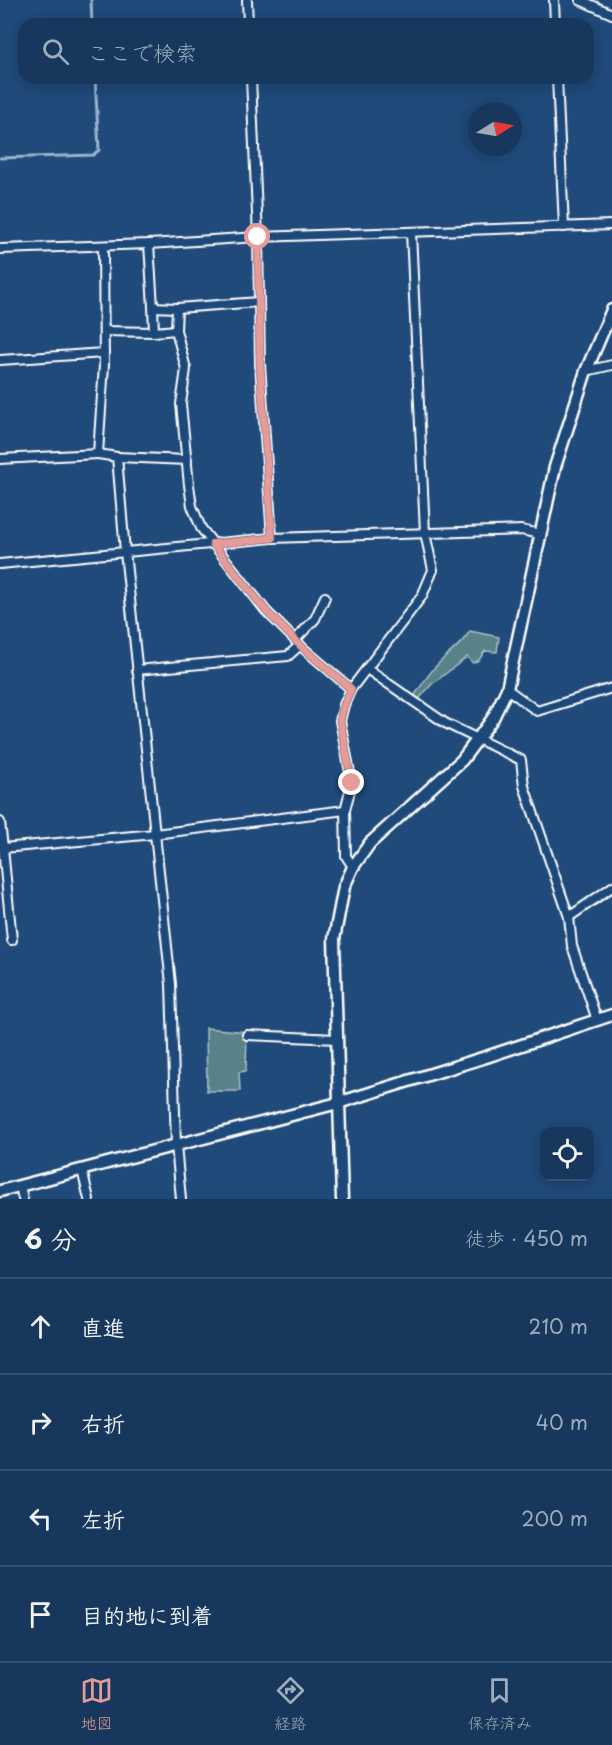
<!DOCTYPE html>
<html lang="ja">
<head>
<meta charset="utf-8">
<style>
  body { margin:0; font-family:"Playpen Sans","Klee One",sans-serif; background:#244365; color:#f1f3f6 }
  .controls { position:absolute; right:18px; bottom:18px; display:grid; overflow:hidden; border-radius:12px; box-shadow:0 3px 15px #0003 }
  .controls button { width:54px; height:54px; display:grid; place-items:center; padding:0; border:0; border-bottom:2px solid #365272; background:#17385c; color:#f1f3f6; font:30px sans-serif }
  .compass { position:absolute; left:468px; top:102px; width:54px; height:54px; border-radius:50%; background:#17385c; box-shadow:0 3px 15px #0003; rotate:79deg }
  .stop { position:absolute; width:18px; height:18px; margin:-14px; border:4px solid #e69b98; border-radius:50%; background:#fff }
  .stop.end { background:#e69b98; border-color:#fff; box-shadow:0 2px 6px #0008 }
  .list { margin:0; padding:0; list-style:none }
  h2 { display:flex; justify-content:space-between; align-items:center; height:78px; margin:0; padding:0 24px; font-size:26px }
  h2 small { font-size:20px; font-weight:400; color:#9eacbb }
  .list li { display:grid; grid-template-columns:39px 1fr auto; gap:18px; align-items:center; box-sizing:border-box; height:96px; padding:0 24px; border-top:2px solid #365272 }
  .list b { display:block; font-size:22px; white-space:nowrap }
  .list em { font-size:20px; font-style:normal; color:#9eacbb }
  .icon { flex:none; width:33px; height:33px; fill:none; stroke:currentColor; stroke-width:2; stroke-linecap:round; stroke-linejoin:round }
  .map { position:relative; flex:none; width:612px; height:1199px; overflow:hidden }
  .search { position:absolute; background:#17385c; box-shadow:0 3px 15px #0003; left:18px; right:18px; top:18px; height:66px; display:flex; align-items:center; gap:15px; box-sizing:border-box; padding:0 21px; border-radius:18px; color:#9eacbb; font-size:22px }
  .sheet { height:462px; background:#17385c }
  nav { display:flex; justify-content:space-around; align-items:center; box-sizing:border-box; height:84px; border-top:2px solid #365272; background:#17385c; font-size:16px; color:#9eacbb }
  nav a { display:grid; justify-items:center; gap:3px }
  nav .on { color:#e69b98 }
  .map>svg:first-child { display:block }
  .green { fill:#598288; stroke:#acc0c4; stroke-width:1.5 }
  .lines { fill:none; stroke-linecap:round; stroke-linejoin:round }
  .stream { stroke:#9ab5ce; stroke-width:3 }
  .minor-casing { stroke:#fff; stroke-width:12 }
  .tertiary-casing { stroke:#fff; stroke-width:15 }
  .minor { stroke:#1f4a7a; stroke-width:8 }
  .tertiary { stroke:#1f4a7a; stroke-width:10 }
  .route { stroke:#e69b98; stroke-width:8 }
</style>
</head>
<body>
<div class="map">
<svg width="612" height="1199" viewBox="0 0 612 1199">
  <rect width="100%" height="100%" fill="#1f4a7a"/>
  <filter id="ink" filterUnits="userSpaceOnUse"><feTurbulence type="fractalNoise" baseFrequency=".0167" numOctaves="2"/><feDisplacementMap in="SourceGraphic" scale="12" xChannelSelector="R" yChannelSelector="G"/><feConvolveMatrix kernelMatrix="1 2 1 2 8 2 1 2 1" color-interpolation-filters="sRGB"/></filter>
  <g filter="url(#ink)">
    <!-- green -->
    <g class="green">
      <path d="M470,631L499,637L497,652L485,651L479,660L473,663L467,657L431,685L418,700L413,698C422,684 431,670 443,659C455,648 462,644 470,631Z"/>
      <polygon points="206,1028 247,1032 246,1071 239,1072 240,1091 207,1091"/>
    </g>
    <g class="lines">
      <!-- stream -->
      <g class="stream">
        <polyline points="91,0 92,24"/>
        <polyline points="0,158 93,155 99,150 95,78"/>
      </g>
      <!-- minor casing -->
      <g class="minor-casing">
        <g id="minor">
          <polyline points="247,0 248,24"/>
          <polyline points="554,0 555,24"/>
          <polyline points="580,0 612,14"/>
          <polyline points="251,78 258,237 260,364 272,538"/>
          <polyline points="557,78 564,227"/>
          <polyline points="149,244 153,307 177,308 176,330 186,369 181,404 189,485 192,506 201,528 266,611 303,648 351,689"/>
          <polyline points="103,246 104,365 98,454 117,457 125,552 171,984 176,1145 181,1199"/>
          <polyline points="0,249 149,244 258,237 612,225"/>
          <polyline points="153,307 154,332 176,330"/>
          <polyline points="177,308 259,302"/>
          <polyline points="104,331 154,332"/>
          <polyline points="0,360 104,353"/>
          <polyline points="586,371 612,365"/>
          <polyline points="117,457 187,460"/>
          <polyline points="0,459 98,454"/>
          <polyline points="0,564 272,538 521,530 540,534"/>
          <polyline points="295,640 315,619 325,597"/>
          <polyline points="367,669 445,723 521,760 524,786 569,917 572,946 597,1020"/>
          <polyline points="137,670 288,656 300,645"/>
          <polyline points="507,689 537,711 612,688"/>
          <polyline points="0,822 3,848 155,834 345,810"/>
          <polyline points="3,848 12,940"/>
          <polyline points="353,867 346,856 345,810 352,783 340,721 344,705 351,689 422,596 433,570 425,533 411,232"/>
          <polyline points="569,917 612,887"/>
          <polyline points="247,1035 337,1039"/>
          <polyline points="82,1170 89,1199"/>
          <polyline points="20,1186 23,1199"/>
        </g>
      </g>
      <!-- tertiary casing -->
      <g class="tertiary-casing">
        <g id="tertiary">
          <polyline points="0,1191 338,1103 489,1056 612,1015"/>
          <polyline points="342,1199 334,939 344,887 353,867 370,843 462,760 493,718 507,689 555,467 586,371 612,310"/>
        </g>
      </g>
      <!-- minor -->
      <use href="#minor" class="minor"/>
      <!-- tertiary -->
      <use href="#tertiary" class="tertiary"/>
    </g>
  </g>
  <g class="lines" filter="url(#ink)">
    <!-- route -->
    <polyline class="route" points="258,237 260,364 272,538 213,544 266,611 303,648 351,689 344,705 340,721 352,783"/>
  </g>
</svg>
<div class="controls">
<button><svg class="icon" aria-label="locate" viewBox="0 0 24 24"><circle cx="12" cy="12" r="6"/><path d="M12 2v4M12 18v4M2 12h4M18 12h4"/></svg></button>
</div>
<svg class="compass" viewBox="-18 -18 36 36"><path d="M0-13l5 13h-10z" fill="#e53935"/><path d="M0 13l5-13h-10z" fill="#9eacbb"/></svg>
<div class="stop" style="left:258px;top:237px"></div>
<div class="stop end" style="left:352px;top:783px"></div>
<div class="search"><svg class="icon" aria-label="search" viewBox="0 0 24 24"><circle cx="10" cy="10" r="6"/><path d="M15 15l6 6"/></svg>ここで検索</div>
</div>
<section class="sheet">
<h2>6 分<small>徒歩 · 450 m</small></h2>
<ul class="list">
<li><svg class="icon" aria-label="ahead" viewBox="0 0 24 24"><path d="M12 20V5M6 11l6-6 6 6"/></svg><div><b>直進</b></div><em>210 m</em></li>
<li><svg class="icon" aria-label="right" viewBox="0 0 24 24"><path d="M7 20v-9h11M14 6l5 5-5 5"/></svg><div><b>右折</b></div><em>40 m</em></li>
<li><svg class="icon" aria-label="left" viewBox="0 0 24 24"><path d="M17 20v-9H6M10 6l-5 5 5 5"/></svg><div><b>左折</b></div><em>200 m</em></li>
<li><svg class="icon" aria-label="arrive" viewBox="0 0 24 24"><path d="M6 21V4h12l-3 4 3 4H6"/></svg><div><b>目的地に到着</b></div></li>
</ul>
</section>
<nav>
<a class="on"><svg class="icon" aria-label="map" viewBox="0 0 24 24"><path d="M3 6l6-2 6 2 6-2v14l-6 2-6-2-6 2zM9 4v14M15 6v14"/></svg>地図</a>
<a><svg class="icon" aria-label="directions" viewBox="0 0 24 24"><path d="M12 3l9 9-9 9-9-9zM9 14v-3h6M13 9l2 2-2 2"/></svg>経路</a>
<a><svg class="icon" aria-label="saved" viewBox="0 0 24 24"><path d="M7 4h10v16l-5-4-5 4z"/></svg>保存済み</a>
</nav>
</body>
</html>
